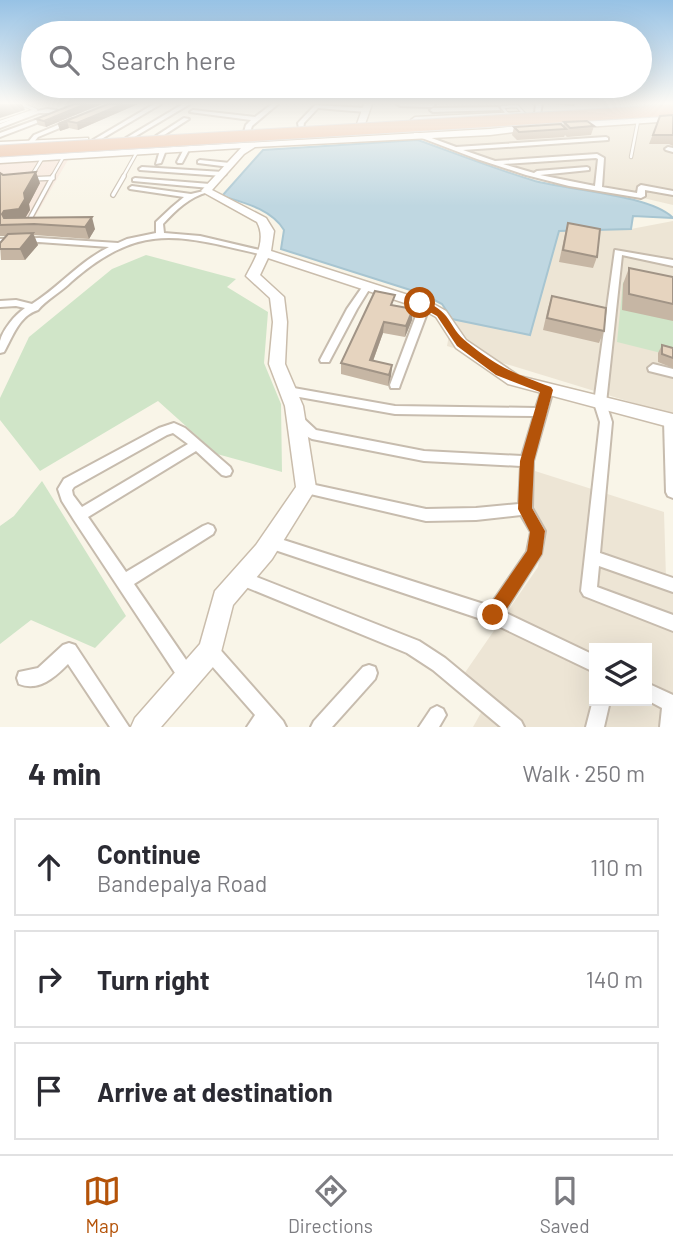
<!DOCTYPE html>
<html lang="en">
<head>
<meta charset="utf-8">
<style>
  body { margin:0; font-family:Barlow,sans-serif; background:#f2f2f3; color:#2b2b33 }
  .controls { position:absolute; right:21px; bottom:21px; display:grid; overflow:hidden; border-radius:0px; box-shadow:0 7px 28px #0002 }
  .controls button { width:63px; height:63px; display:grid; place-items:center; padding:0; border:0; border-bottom:2px solid #e1e1e2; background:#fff; color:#2b2b33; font:35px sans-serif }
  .stop { position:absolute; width:21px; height:21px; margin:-16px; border:5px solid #b45309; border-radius:50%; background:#fff }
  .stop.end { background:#b45309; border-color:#fff; box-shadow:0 2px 7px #0008 }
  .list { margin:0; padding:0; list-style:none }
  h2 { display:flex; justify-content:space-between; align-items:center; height:91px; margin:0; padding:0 28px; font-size:30px }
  h2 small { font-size:23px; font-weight:400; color:#7c7c81 }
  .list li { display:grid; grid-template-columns:46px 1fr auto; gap:21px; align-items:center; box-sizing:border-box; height:98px; margin:0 14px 14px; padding:0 14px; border:2px solid #e1e1e2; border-radius:0px }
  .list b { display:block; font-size:26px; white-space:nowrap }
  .list p { margin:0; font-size:23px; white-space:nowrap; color:#7c7c81 }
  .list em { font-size:23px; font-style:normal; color:#7c7c81 }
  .icon { flex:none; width:38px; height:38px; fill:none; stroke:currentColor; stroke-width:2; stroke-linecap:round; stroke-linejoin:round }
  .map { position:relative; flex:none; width:673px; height:727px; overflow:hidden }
  .search { position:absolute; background:#fff; box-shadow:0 7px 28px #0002; left:21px; right:21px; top:21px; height:77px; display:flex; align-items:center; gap:18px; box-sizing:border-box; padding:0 24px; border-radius:38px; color:#7c7c81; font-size:26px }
  .sheet { height:427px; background:#fff }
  nav { display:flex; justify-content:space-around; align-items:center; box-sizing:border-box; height:98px; border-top:2px solid #e1e1e2; background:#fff; font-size:19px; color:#7c7c81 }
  nav a { display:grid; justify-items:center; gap:4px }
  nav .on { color:#b45309 }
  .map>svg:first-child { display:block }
  .residential { fill:#ede5d5; fill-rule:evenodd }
  .commercial { fill:#f8e9de }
  .green { fill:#d0e5c8 }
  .water { fill:#bfd7e1; stroke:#a7c5d1; stroke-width:2 }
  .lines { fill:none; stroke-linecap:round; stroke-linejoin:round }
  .lane-far1-casing { stroke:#c7bcae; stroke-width:4.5 }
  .lane-casing { stroke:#c7bcae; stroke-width:6 }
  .street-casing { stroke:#c7bcae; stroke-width:4 }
  .secondary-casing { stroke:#cabdac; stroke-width:3 }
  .lane-far1 { stroke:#fff; stroke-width:2.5 }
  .lane { stroke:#fff; stroke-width:3.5 }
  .street { fill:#fff; fill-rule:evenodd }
  .secondary { fill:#fff; fill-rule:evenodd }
  .rail { stroke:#b9a8c2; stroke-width:2; stroke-dasharray:6 4.5; stroke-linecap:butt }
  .highway-bridge-casing { stroke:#dad5d2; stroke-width:13; stroke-linecap:butt }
  .highway-bridge { stroke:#ebc2a8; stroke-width:11 }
  .wall { fill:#c6b6a4 }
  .shaded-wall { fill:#a19486 }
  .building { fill:#e6d4bf; stroke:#a19486; stroke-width:2 }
  .route { fill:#b45309 }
</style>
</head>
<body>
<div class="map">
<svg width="673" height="727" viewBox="0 0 673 727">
  <rect width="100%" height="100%" fill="#f9f5e8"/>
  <!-- residential -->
  <g class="residential">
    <polygon points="673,121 673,205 503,165 427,136"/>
    <polygon points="673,221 673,415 447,346 452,319 530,335 558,231 631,229"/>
    <path d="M535,471L664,512L666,578L673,581V727H473L491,695L464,674L538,567L544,530L532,511ZM594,648H647V701H594Z"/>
  </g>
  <!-- commercial -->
  <polygon class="commercial" points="68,160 29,227 0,228 0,164"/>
  <!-- green -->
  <g class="green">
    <polygon points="146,255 236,279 227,287 268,312 264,363 281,404 282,472 217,454 158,401 40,471 0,420 0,398 29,337 112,269"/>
    <polygon points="623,282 673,292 673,356 617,342"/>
    <polygon points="42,481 126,616 95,648 31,620 0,644 0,526 14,516"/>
  </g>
  <!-- water -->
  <path class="water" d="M418,140C457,154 495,169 535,181C568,190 651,195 673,218L633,216L631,229L559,231L530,335L452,319L442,304L423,294L281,249L284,230C271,209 245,203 222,196L263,150Z"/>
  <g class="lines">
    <!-- lane-far1 casing -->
    <g class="lane-far1-casing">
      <g id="lane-far1">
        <polyline points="508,115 502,107 517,106 527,117"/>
        <polyline points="0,122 36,110 21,104"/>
        <polyline points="631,157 638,121"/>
        <polyline points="31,177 43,157"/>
        <polyline points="52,177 64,156"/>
        <polyline points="123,177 137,152"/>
      </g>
    </g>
    <!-- lane casing -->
    <g class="lane-casing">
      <g id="lane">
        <polyline points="32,176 30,179 53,178"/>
        <polyline points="113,195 124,176"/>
        <polyline points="27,224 53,176"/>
      </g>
    </g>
    <!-- street casing -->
    <g class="street-casing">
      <g id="street">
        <polygon points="154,104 161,104 98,141 93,140"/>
        <polygon points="183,104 190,104 131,139 126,138"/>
        <polygon points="272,104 278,104 252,126 250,132 247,134 244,132 246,125 251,120 190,112 193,110 255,117"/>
        <polygon points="397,104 434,104 435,105 432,107 400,106"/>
        <polygon points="536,104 542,104 540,114 535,113"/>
        <polygon points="315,105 366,108 369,110 366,112 318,108 304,123 303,129 299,129 298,123"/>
        <polygon points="498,107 500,110 433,112 430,110 433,108"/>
        <polygon points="47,109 56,110 63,113 0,137 0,133 55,113 39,113 0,128 0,124 28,113"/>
        <polygon points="184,118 189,119 161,137 156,136"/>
        <polygon points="72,119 75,121 74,122 38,137 29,148 24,147 34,135"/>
        <path d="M414,133H418L456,147L606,137L608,138V140L463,150L495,161L597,154L604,158L602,187L637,193L638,187L641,185L673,191V195L645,190V196L641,198L569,186L526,175L477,159L414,135ZM596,158L598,159L595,186L540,175L589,170V168L587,167L537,171L534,173L503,164Z"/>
        <polygon points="185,147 190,148 182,163 178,163 177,162"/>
        <polygon points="668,147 673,148 673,152 666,150 665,149"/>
        <polygon points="163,148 166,150 161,163 156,164 160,150"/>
        <polygon points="200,160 230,163 233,165 230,167 198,163 198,161"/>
        <polygon points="142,167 223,172 226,174 223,176 140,170 139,169"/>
        <polygon points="135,178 210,184 213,186 210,188 133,181 133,179"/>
        <path d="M132,186L191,194L208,190V192C189,197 176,210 163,224L164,233L200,236L264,251L268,253L264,255C180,236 142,220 71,282C62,291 45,301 38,310C19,316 13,336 4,352L0,353C0,349 0,345 0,341C3,329 15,315 25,308L16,306L0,307V301L16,300L32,304C59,287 80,261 109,247L39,242L0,243V239L39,238L118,243L127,239L156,233V222L172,207L184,197L130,189L129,188Z"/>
        <polygon points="615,250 673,260 673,266 622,255 606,403 612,422 600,553 673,578 673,592 599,566 597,587 673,615 673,631 584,596 581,591 600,422 594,403"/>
        <polygon points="366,285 370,288 357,309 330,360 329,362 321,362 320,360 347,309 363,286"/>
        <polygon points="425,302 430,305 400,385 399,388 391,388 390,385 420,305"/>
        <polygon points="653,364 673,369 673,377 649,371 648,368"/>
        <polygon points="547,386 551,387 553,390 533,461 532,508 545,531 541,554 504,612 594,655 594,672 490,622 266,547 264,542 266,537 271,536 490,606 527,552 531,532 521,515 476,520 426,521 306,493 301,492 300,488 301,484 306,483 426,509 476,508 519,504 521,466 424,461 312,439 308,437 292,420 294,417 302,417 316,430 424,451 522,456 534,416 395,414 288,395 284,394 282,391 284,388 288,387 395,406 536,408 543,387"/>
        <polygon points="670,417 673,418 673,498 668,496 666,492 664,421 666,418"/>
        <path d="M174,423L185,428L230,467L232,471L230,475L226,476L222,475L196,451L88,517L126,572L203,526L208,524L213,526L215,530L213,534L134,584L193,670L195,676L193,682L187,684L181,682L74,520L62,501L58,489L64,479L159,428ZM173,433L188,444L82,507L73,495L72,490L74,487L167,435Z"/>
        <polygon points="241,571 419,641 445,658 521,721 524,727 501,727 433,670 407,653 236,583 234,578 236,573"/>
        <path d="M69,643L75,645L129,727H110L68,664C55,677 39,692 19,684L17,678L19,672L38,668L63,645Z"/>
        <polygon points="210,643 216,645 283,721 286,727 247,727 255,715 204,657 202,651 204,645"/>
        <polygon points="369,665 375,667 377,673 375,679 332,727 311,727 314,721 363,667"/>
        <polygon points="647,683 673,695 673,727 660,727 662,708 647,700"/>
        <polygon points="594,696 594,701 610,701 604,727 586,727"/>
        <polygon points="437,706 443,709 446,715 439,727 419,727 431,709"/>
      </g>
    </g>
    <!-- secondary casing -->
    <g class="secondary-casing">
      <g id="secondary">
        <polygon points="364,104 372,104 365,124 361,127 357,124"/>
        <polygon points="522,112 526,114 525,116 415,123 411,120 415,117"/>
        <polygon points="673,115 673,121 571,128 567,125 571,122"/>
        <path d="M534,124L538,127L537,129L490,135L255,147L244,154L212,190L266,218L274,231L271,251L430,302L446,311L466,340L519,376L673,414V428L508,384L456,348L436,317L420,308L268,258L260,275L284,297L287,322L285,364L303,406L316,488L272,559L233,605L219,660L161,727H131L135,718L200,644L215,591L256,545L296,487L285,406L269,364L273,322L270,298L246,276C255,259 267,240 257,222L201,191L241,148L0,163V157L490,129Z"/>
        <polygon points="88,138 88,142 85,143 0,148 0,142"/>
      </g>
    </g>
    <!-- lane-far1 -->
    <use href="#lane-far1" class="lane-far1"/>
    <!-- lane -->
    <use href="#lane" class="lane"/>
    <!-- street -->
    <use href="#street" class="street"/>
    <!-- secondary -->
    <use href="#secondary" class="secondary"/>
    <!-- rail -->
    <polyline class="rail" points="0,147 673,106"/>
    <!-- highway-bridge casing -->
    <g class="highway-bridge-casing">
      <polyline id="highway-bridge" points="0,151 673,110"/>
    </g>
    <!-- highway-bridge -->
    <use href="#highway-bridge" class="highway-bridge"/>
  </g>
  <!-- wall -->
  <g class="wall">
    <polygon points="74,104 102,104 46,127 38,125 36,119"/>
    <polygon points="108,104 138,104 78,130 69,128 60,131 58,124"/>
    <polygon points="553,104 575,104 574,106"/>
    <polygon points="673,115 673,146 669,144 649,144 660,116"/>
    <polygon points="564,122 594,126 591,135 567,137 565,135 564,137 517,140 512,135 514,127 563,126"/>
    <polygon points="0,173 40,183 29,204 30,210 25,218 95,229 89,239 34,235 38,245 25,260 1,260 0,243 7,236 0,236"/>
    <polygon points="568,223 597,257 593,268 559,262 565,234"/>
    <polygon points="629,268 673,277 673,321 622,310 623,284"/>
    <polygon points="552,296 604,331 599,343 543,330 548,308"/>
    <polygon points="394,306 413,309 412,320 405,337 383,333 373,361 392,365 391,376 388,386 341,374 341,363"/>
    <polygon points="662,345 673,348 673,368 658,362 658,353"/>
  </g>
  <!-- shaded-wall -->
  <g class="shaded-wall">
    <polygon points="0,104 22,104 25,110 0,118"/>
    <polygon points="86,104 102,104 46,127 44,121"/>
    <polygon points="123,104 138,104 78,130 77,123"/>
    <polygon points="67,121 69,128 60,131 58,124"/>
    <polygon points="36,172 40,183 29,204 30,210 24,220 8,224 2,214 4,211 24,193"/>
    <polygon points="92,217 95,229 89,239 85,227"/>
    <polygon points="33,233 38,245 25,260 20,249"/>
    <polygon points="413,309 412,320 405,337 406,326"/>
    <polygon points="384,322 383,333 369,372 370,360"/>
    <polygon points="392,365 391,376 388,386 389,375"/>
  </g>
  <!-- building -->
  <g class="building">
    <polygon points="74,104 86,104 44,121 36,119"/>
    <polygon points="108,104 123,104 77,123 67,121 58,124"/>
    <polygon points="673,115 673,135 653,135 660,116"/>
    <polygon points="587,121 594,126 570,128 564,122"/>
    <polygon points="561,124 566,129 519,132 514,127"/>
    <polygon points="36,172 24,193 25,199 19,209 4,211 2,214 4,218 92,217 85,227 34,224 0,225 0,173 3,175"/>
    <polygon points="568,223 600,229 597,257 563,250"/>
    <polygon points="33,233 20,249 0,249 0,243 8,234"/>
    <polygon points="629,268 673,277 673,304 629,294"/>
    <polygon points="375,291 395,295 391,305 413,309 406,326 384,322 370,360 392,365 389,375 341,363"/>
    <polygon points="552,296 606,308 604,331 547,318"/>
    <polygon points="662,345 673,348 673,358 662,354"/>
  </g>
  <!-- sky -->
  <linearGradient id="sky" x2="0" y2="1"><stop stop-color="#97c2e5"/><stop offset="0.5" stop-color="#fcfaf5"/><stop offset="1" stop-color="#fcfaf5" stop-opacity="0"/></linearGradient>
  <rect width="673" height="206" fill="url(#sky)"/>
  <!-- route -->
  <path class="route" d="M420,300C454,311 446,326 468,343C497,367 516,374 551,387L553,390L534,461L532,508L545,531L542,554L499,621L493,624L487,621L484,615L487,609L527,551L530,532L518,509L520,461L540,392L496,375L457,346L437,316L417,305V301Z"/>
</svg>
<div class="controls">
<button><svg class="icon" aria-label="layers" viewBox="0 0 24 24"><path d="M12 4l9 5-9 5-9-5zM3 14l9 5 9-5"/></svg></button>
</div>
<div class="stop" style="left:420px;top:303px"></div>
<div class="stop end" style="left:493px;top:615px"></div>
<div class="search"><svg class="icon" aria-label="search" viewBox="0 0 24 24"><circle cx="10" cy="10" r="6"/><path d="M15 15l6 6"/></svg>Search here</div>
</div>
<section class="sheet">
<h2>4 min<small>Walk · 250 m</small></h2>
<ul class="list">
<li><svg class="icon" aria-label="ahead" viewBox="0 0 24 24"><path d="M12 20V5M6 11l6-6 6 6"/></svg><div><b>Continue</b><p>Bandepalya Road</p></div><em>110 m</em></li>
<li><svg class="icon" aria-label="right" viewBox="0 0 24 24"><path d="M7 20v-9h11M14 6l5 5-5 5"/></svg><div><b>Turn right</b></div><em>140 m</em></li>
<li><svg class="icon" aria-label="arrive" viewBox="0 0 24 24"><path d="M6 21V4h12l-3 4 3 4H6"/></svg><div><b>Arrive at destination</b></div></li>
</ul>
</section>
<nav>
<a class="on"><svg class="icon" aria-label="map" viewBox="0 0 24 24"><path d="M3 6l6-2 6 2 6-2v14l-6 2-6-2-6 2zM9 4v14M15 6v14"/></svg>Map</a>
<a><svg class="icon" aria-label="directions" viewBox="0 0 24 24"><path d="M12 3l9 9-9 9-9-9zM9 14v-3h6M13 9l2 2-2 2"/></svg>Directions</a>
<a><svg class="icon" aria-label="saved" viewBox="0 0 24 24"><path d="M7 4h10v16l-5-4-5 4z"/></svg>Saved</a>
</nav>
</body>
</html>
